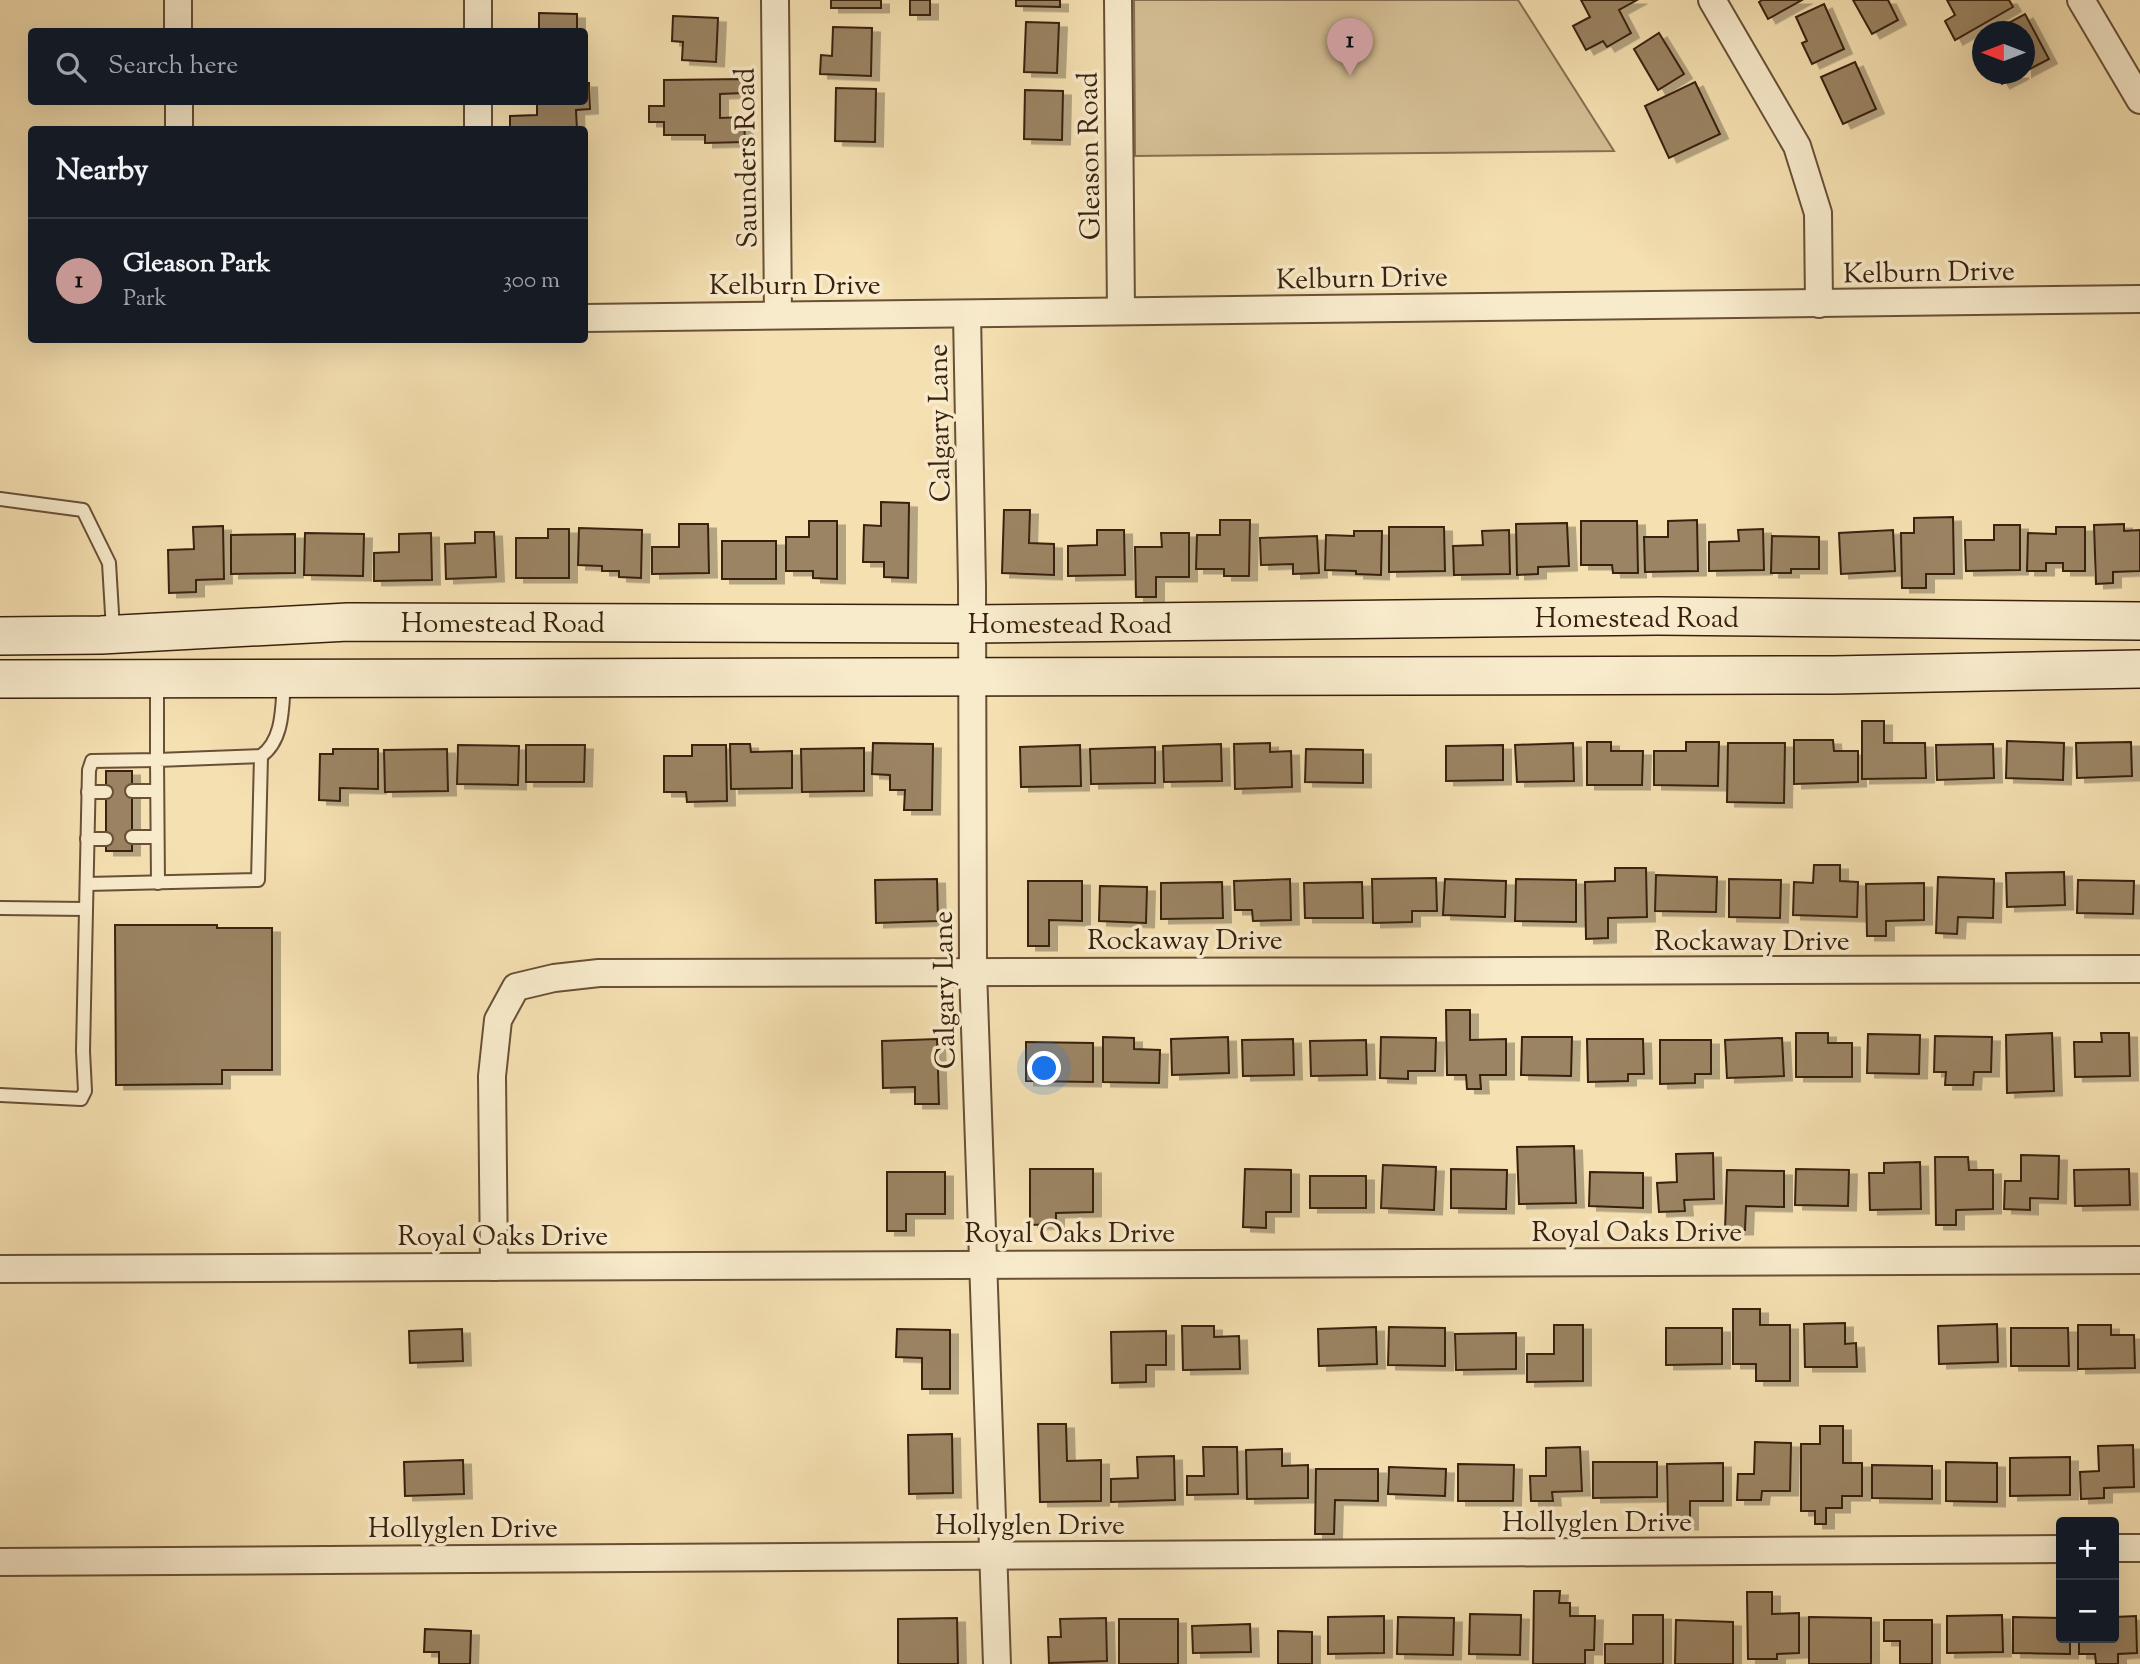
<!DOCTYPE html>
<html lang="en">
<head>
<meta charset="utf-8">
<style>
  body { margin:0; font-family:"Sorts Mill Goudy",serif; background:#20242c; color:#f1f3f6 }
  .controls { position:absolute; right:21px; bottom:21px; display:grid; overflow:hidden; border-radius:7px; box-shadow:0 7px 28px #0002 }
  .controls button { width:63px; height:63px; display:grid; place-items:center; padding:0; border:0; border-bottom:2px solid #363941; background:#171b24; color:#f1f3f6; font:35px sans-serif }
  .compass { position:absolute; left:1972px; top:21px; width:63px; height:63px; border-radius:50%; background:#171b24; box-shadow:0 7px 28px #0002; rotate:270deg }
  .you { position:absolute; left:1045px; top:1069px; width:24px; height:24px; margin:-18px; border:5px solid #fff; border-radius:50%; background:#1a73e8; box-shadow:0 0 0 10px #1a73e833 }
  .badge { display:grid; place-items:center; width:46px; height:46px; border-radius:50%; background:#c59692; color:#111; font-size:23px; font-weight:700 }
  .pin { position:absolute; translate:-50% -58px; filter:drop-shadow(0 2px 4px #0008) }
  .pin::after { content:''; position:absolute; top:37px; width:24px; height:21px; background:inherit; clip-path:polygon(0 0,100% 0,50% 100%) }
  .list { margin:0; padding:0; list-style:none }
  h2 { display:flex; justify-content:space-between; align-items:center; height:91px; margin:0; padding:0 28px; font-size:30px }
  h2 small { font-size:23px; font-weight:400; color:#9ea1a6 }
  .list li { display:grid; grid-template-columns:46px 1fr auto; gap:21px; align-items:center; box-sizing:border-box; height:126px; padding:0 28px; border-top:2px solid #363941 }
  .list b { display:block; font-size:26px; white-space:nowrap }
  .list p { margin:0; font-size:23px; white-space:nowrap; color:#9ea1a6 }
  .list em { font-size:23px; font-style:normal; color:#9ea1a6 }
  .icon { flex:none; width:38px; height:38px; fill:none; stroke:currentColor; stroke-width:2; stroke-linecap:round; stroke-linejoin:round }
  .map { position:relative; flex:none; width:2140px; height:1664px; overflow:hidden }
  .search { position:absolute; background:#171b24; box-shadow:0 7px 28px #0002; left:28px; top:28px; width:560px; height:77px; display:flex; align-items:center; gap:18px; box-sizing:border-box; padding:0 24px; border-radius:7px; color:#9ea1a6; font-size:26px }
  .panel { position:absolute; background:#171b24; box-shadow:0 7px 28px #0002; left:28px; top:126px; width:560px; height:217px; border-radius:7px }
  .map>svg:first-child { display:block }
  .green { fill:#d5bf95; stroke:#877052; stroke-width:2 }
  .building { fill:#9b8463; stroke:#39200e; stroke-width:2; filter:url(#shadow) }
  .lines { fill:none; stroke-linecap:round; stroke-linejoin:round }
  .lane-casing { stroke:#685037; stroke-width:16 }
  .street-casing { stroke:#685037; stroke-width:30 }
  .secondary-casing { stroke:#39200e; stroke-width:40 }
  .lane { stroke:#f8ebcc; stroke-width:12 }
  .street { stroke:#f8ebcc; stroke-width:26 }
  .secondary { stroke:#f8ebcc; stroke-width:37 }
  .labels { text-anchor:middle; stroke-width:7; stroke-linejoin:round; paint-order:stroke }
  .street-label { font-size:28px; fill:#39200e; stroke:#f8ebcc }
</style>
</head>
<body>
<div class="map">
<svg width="2140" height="1664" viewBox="0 0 2140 1664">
  <defs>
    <filter id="shadow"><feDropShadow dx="8" dy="4.5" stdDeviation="0" flood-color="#0004"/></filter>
  </defs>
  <rect width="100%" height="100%" fill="#f5e0b1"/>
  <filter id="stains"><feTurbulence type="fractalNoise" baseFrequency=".00286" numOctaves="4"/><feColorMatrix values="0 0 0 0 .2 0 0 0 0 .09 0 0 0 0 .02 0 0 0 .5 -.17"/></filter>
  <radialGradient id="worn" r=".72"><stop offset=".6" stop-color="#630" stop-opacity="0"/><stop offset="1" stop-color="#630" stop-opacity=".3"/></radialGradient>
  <!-- green -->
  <polygon class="green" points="1134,0 1518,0 1614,151 1135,156"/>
  <!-- building -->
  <g class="building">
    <rect x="831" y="0" width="50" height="8"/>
    <rect x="910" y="0" width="20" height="15"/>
    <polygon points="1016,0 1060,0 1060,7 1016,6"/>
    <polygon points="1581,0 1637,0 1619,10 1631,33 1607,47 1603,41 1586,50 1573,26 1590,17"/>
    <polygon points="1762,0 1802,0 1768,19 1759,2"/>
    <polygon points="1853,0 1888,0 1898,20 1872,34"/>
    <polygon points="1947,0 2009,0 2013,7 1955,40 1945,21 1955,15"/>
    <polygon points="1824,4 1844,49 1812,64 1802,43 1807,41 1796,17"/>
    <polygon points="539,13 577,14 577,32 539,32"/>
    <polygon points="2025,14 2049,59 2024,72 2024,32 1992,32"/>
    <polygon points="673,16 718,18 716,62 682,60 683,42 672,41"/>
    <polygon points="1026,22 1059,23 1057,73 1024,72"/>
    <polygon points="833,27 872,28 871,76 820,74 821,55 832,56"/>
    <polygon points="1659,33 1684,74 1658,90 1634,49"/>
    <polygon points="1855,62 1876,109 1843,124 1821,77"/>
    <polygon points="1996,74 2021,74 2002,84"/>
    <polygon points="744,79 744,93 720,94 720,118 744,117 745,142 705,143 705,135 664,135 664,122 649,122 649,106 664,106 664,80"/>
    <polygon points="1695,82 1720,134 1669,158 1645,106"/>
    <polygon points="584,83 589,83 590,109 576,110 577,130 510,130 510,116 537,115 537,102 584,102"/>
    <polygon points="836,88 876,89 875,142 835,141"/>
    <polygon points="1025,90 1063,91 1062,140 1024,139"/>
    <polygon points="881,502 909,503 908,578 884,577 884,562 863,562 864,525 881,526"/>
    <polygon points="1004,510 1030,510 1029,543 1054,544 1054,575 1002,573"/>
    <polygon points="1953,517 1954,574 1926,574 1926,588 1902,588 1901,533 1914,533 1914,518"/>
    <polygon points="1220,520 1250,520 1249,576 1224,576 1224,569 1196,569 1197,535 1220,535"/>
    <polygon points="1697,520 1698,571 1645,572 1644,537 1668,537 1668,521"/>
    <polygon points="809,521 837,521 837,579 813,578 813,571 786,571 786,537 809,537"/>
    <polygon points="1581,521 1637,521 1638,573 1613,573 1612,565 1581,565"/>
    <polygon points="1567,523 1569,566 1538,567 1538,574 1517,575 1516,524"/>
    <polygon points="679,524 708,524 709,573 652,574 652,547 679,547"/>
    <polygon points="2124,524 2124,531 2140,530 2140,571 2113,572 2113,583 2096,584 2094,525"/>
    <polygon points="1994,525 2020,525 2020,570 1966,571 1965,540 1994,540"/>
    <polygon points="223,526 224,579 196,580 196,592 169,593 168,550 194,549 193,527"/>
    <polygon points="1389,527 1444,527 1445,571 1389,572"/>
    <polygon points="2056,527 2085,527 2085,571 2063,571 2063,563 2046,563 2046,571 2027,571 2028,533 2056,534"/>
    <polygon points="579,528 642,530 641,578 619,577 619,571 602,571 602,566 578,565"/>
    <polygon points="548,529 569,529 569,578 516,578 516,538 548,538"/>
    <polygon points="1763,529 1764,570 1709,571 1709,542 1739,541 1738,530"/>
    <polygon points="1097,530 1124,530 1125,575 1068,576 1068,546 1097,545"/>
    <polygon points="1509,530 1510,574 1454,575 1453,546 1483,545 1482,531"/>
    <polygon points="1893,530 1895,571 1841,574 1839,533"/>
    <polygon points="1354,531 1382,531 1381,575 1356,574 1356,571 1325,570 1326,535 1354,536"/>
    <polygon points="475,532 494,532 496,577 446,579 445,544 475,543"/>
    <polygon points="305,533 364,534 363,576 304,575"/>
    <polygon points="431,533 432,580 374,581 374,553 399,552 399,534"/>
    <polygon points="1161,533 1189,533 1189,577 1156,577 1156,597 1136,597 1135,547 1162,547"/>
    <polygon points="295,534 295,573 231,574 231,535"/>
    <polygon points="1317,536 1319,573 1293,574 1293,564 1261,565 1260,538"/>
    <polygon points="1772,536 1819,537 1819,569 1791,569 1791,573 1771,573"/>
    <rect x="722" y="541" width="54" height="38"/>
    <polygon points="1862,721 1884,721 1884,743 1925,743 1926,778 1862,779"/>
    <polygon points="1794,740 1833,740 1834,751 1858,751 1858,782 1794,784"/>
    <polygon points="2007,741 2064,743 2063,780 2006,778"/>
    <polygon points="1587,742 1611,742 1611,751 1643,751 1642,785 1587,785"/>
    <polygon points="1686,742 1719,742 1718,786 1654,785 1654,751 1686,751"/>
    <polygon points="2131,742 2132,776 2077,778 2076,743"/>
    <polygon points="873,743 933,744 932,810 904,810 905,790 890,790 890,775 872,774"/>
    <polygon points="1270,743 1270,752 1291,751 1292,787 1235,789 1234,744"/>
    <polygon points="1573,743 1574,781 1517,782 1515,745"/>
    <polygon points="1728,743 1785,743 1784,803 1727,802"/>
    <polygon points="730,744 750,744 751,752 792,751 792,788 731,789"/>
    <polygon points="1221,744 1222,781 1164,782 1163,746"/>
    <polygon points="1993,744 1994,778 1937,780 1936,745"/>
    <polygon points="458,745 519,746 518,785 457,784"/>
    <polygon points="526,745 585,745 584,782 526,782"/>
    <polygon points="692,745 726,745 727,801 687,802 686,792 664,792 664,756 692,756"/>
    <polygon points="1080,745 1081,786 1021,787 1020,747"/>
    <polygon points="1503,745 1503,780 1446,781 1446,746"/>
    <polygon points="1155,747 1155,783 1091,784 1090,749"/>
    <polygon points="864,748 864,791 802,792 801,749"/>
    <polygon points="333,749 378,749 378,789 340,788 340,801 319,800 320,754 333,754"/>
    <polygon points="447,749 448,791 385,792 384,750"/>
    <polygon points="1306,749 1363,750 1363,783 1305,782"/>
    <rect x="106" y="771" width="26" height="80"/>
    <polygon points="1814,865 1840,865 1840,881 1858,882 1857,917 1793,915 1794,882 1813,883"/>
    <polygon points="1615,868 1646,868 1647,917 1608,918 1608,938 1586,939 1585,882 1615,881"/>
    <polygon points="2064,872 2065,905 2007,907 2006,873"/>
    <polygon points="1656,875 1717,877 1716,912 1655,911"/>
    <polygon points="1938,877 1994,879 1993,918 1958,917 1957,934 1936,933"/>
    <polygon points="1436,878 1437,911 1412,911 1412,922 1373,923 1372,879"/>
    <polygon points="937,879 938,921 876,923 875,880"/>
    <polygon points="1290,879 1291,920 1253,921 1252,910 1235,910 1234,881"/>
    <polygon points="1445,879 1506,881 1505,917 1443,915"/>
    <polygon points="1516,879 1576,880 1576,922 1515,921"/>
    <polygon points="1729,879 1781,880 1780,918 1729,917"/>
    <polygon points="2078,880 2134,881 2133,914 2077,913"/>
    <polygon points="1028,881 1082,881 1082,921 1049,920 1049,946 1028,946"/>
    <polygon points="1222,882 1223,918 1161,919 1161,883"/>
    <polygon points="1362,882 1363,918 1305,918 1304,883"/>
    <polygon points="1924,883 1924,920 1886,921 1886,936 1867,936 1866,884"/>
    <polygon points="1100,886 1147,887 1146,923 1099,921"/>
    <polygon points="115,925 217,925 217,928 272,928 272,1070 222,1070 222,1084 116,1085"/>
    <polygon points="1446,1010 1470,1010 1470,1040 1506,1039 1506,1075 1480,1075 1481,1089 1467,1089 1466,1075 1447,1075"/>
    <polygon points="1796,1033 1828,1033 1828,1043 1852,1043 1852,1077 1796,1077"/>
    <polygon points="2052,1033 2054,1091 2007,1093 2006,1035"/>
    <polygon points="2101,1033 2129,1033 2130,1076 2075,1077 2074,1042 2102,1042"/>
    <polygon points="1868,1034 1920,1035 1919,1074 1867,1073"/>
    <polygon points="1935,1036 1992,1037 1991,1072 1974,1072 1973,1085 1945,1085 1946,1072 1934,1072"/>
    <polygon points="1103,1037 1134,1038 1134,1049 1160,1050 1159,1083 1103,1082"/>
    <polygon points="1228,1037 1229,1073 1172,1075 1171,1039"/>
    <polygon points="1381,1037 1436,1038 1435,1071 1408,1071 1408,1079 1380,1078"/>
    <polygon points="1522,1037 1572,1037 1571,1076 1521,1075"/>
    <polygon points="1782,1038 1784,1076 1727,1078 1725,1040"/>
    <polygon points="937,1039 939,1104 915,1104 915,1087 883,1088 882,1041"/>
    <polygon points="1293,1039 1294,1075 1243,1076 1242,1040"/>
    <polygon points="1587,1039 1643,1039 1644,1074 1628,1074 1628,1081 1588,1082"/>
    <polygon points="1366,1040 1367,1075 1311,1076 1310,1041"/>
    <polygon points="1660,1040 1711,1040 1711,1074 1695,1074 1695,1083 1660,1084"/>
    <polygon points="1026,1042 1093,1043 1093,1082 1026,1081"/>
    <polygon points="1574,1146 1576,1203 1519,1204 1517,1147"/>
    <polygon points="1713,1153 1714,1199 1684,1200 1685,1211 1659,1212 1657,1183 1677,1182 1676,1154"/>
    <polygon points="2021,1155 2059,1156 2058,1199 2030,1198 2030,1210 2004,1209 2005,1181 2021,1181"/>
    <polygon points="1935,1157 1968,1157 1969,1170 1993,1170 1993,1209 1956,1210 1956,1225 1936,1225"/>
    <polygon points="1920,1162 1921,1209 1870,1210 1869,1173 1884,1173 1884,1163"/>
    <polygon points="1383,1165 1436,1167 1434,1210 1381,1208"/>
    <polygon points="1030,1169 1093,1169 1093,1212 1056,1213 1056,1224 1030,1225"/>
    <polygon points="1245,1169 1291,1170 1291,1212 1266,1212 1266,1228 1243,1227"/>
    <polygon points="1451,1169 1507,1170 1506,1209 1451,1208"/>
    <polygon points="1796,1169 1849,1170 1848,1206 1795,1205"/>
    <polygon points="2129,1169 2130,1205 2075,1206 2074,1170"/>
    <polygon points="1727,1170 1784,1171 1784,1207 1746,1206 1745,1230 1725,1230"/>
    <polygon points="887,1172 945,1172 945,1214 906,1214 906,1231 887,1231"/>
    <polygon points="1590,1172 1643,1173 1643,1208 1589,1206"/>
    <rect x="1310" y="1176" width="56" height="32"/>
    <polygon points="1733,1309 1760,1309 1760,1325 1790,1325 1790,1381 1756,1381 1756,1364 1733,1364"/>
    <polygon points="1845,1323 1845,1344 1856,1343 1857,1367 1805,1367 1804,1324"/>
    <polygon points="1997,1324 1998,1362 1939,1364 1938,1326"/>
    <polygon points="1554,1325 1583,1325 1583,1381 1527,1382 1527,1354 1554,1354"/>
    <polygon points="2078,1325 2111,1325 2111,1335 2134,1335 2135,1368 2078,1369"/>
    <polygon points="1182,1326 1214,1326 1214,1337 1239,1336 1240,1369 1183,1370"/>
    <polygon points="1376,1327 1377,1364 1319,1366 1318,1329"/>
    <polygon points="1389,1327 1445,1328 1445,1366 1388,1365"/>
    <polygon points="1666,1328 1722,1328 1722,1364 1666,1365"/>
    <polygon points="2011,1328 2068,1328 2069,1366 2011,1366"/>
    <polygon points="462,1329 463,1361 410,1363 409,1331"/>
    <polygon points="897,1329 950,1330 950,1389 922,1389 922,1358 896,1357"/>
    <polygon points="1166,1331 1166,1365 1146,1365 1146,1382 1112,1383 1111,1332"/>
    <polygon points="1516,1333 1516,1369 1456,1370 1455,1334"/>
    <polygon points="1038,1424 1066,1424 1067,1461 1101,1460 1101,1501 1040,1502"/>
    <polygon points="1820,1426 1843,1426 1843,1463 1862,1463 1862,1496 1842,1496 1842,1508 1826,1508 1826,1524 1815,1524 1815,1511 1801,1511 1801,1444 1820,1444"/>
    <polygon points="952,1434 953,1493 909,1494 908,1435"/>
    <polygon points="1755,1442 1791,1443 1790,1491 1762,1491 1761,1500 1737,1500 1738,1474 1754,1474"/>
    <polygon points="2133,1445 2134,1487 2104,1488 2104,1498 2081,1499 2080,1472 2099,1471 2098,1446"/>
    <polygon points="1203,1447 1237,1447 1238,1494 1187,1495 1187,1476 1204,1476"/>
    <polygon points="1580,1447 1582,1491 1552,1492 1553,1501 1531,1501 1530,1476 1546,1476 1546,1448"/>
    <polygon points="1282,1449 1282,1466 1308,1465 1308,1498 1247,1499 1246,1450"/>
    <polygon points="1174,1456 1175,1500 1111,1502 1111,1479 1138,1478 1137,1457"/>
    <polygon points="2070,1457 2070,1495 2010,1496 2010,1458"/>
    <polygon points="463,1460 464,1494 405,1496 404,1462"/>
    <polygon points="1593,1462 1657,1462 1657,1497 1593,1498"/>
    <polygon points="1946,1462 1997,1463 1997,1502 1946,1501"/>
    <polygon points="1723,1463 1723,1501 1690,1501 1690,1525 1668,1525 1667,1464"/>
    <polygon points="1458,1464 1514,1465 1513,1501 1458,1501"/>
    <polygon points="1872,1465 1932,1466 1932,1499 1872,1498"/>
    <polygon points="1389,1467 1446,1469 1445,1496 1388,1494"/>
    <polygon points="1316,1469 1378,1469 1378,1501 1335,1500 1334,1534 1315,1534"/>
    <polygon points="1534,1591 1560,1591 1559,1603 1570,1603 1570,1616 1595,1616 1594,1650 1585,1650 1585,1664 1533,1664"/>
    <polygon points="1747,1592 1772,1592 1772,1614 1799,1613 1799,1653 1777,1654 1777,1659 1748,1659"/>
    <polygon points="1470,1614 1521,1615 1520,1655 1469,1654"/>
    <polygon points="1633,1615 1663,1615 1663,1664 1605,1664 1605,1644 1633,1644"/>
    <polygon points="2002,1615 2003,1652 1947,1653 1947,1616"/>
    <polygon points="1384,1616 1384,1653 1328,1654 1328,1617"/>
    <polygon points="2136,1616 2137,1653 2118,1654 2118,1664 2096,1664 2095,1654 2079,1654 2079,1638 2114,1638 2114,1617"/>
    <polygon points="1398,1617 1454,1618 1453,1655 1397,1654"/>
    <polygon points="1809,1617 1871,1618 1871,1664 1809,1664"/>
    <polygon points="2013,1617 2061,1618 2061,1638 2070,1638 2070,1654 2013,1653"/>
    <polygon points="957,1618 958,1664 898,1664 898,1619"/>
    <polygon points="1106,1618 1107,1661 1049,1663 1048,1637 1061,1637 1060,1619"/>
    <rect x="1119" y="1619" width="59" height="45"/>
    <polygon points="1676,1620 1733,1622 1733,1664 1675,1664"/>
    <polygon points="1884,1620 1932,1620 1932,1664 1900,1664 1900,1641 1884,1641"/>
    <polygon points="1250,1624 1251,1652 1193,1653 1192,1626"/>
    <polygon points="425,1629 471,1631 470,1664 439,1664 439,1652 424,1652"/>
    <polygon points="1278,1631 1312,1632 1312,1664 1278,1664"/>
  </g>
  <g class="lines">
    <!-- lane casing -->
    <g class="lane-casing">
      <g id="lane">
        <polyline points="0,499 83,510 109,563 113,630"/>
        <polyline points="132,791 157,791"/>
        <polyline points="88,792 106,792"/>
        <polyline points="132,837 157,837"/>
        <polyline points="87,839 106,839"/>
        <path d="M158,883L157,760L261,756C284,740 282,706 284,681"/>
        <polyline points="87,884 258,880 261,756"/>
        <polyline points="0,908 86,909"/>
        <polyline points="0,1095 81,1099 85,1091 83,1051 89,770 92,761 157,760 157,682"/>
      </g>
    </g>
    <!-- street casing -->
    <g class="street-casing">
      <g id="street">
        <polyline points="178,0 178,32"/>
        <polyline points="478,0 478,32"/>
        <polyline points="775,0 778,315"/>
        <polyline points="1118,0 1121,311"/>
        <polyline points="1712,0 1797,146 1818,213 1819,304"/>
        <polyline points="2081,0 2140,100"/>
        <polyline points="179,102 179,130"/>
        <polyline points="478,102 478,130"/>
        <polyline points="967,314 972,585 973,970 997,1664"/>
        <polyline points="584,318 2140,299"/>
        <path d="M494,1267L492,1076L498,1020L516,987L554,978L599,973C1113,970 1626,973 2140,969"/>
        <polyline points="0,1269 2140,1260"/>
        <polyline points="2114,1548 2140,1548"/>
        <polyline points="0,1562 2061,1549"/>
      </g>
    </g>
    <!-- secondary casing -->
    <g class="secondary-casing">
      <g id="secondary">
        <polyline points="0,636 101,635 348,622 972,624 1658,616 2140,621"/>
        <polyline points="0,679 1834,675 2140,669"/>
      </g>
    </g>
    <!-- lane -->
    <use href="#lane" class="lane"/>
    <!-- street -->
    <use href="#street" class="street"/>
    <!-- secondary -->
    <use href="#secondary" class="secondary"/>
  </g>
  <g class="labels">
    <!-- street labels -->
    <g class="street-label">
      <text transform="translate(1088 156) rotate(-91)" y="10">Gleason Road</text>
      <text transform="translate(745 158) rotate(-91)" y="10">Saunders Road</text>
      <text transform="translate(1929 271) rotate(-1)" y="10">Kelburn Drive</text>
      <text transform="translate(1362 277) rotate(-1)" y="10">Kelburn Drive</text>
      <text x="795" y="294">Kelburn Drive</text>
      <text transform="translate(938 423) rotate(-91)" y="10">Calgary Lane</text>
      <text x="1637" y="627">Homestead Road</text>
      <text x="503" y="632">Homestead Road</text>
      <text x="1070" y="633">Homestead Road</text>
      <text x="1185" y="949">Rockaway Drive</text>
      <text x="1752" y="950">Rockaway Drive</text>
      <text transform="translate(943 990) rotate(-91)" y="10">Calgary Lane</text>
      <text x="1637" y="1241">Royal Oaks Drive</text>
      <text x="1070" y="1242">Royal Oaks Drive</text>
      <text x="503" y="1245">Royal Oaks Drive</text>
      <text x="1597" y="1531">Hollyglen Drive</text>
      <text x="1030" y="1534">Hollyglen Drive</text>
      <text x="463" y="1537">Hollyglen Drive</text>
    </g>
  </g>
  <rect width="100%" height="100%" filter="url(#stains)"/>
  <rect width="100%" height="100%" fill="url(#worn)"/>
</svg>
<div class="controls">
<button>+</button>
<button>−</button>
</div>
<svg class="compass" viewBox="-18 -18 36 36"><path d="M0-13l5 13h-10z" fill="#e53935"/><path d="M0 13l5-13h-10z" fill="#9ea1a6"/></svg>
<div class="you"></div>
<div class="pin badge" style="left:1350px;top:76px">1</div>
<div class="search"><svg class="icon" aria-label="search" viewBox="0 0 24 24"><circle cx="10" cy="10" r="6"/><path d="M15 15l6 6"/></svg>Search here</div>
<section class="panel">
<h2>Nearby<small></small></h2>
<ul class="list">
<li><span class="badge">1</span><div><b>Gleason Park</b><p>Park</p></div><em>300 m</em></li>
</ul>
</section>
</div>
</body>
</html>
